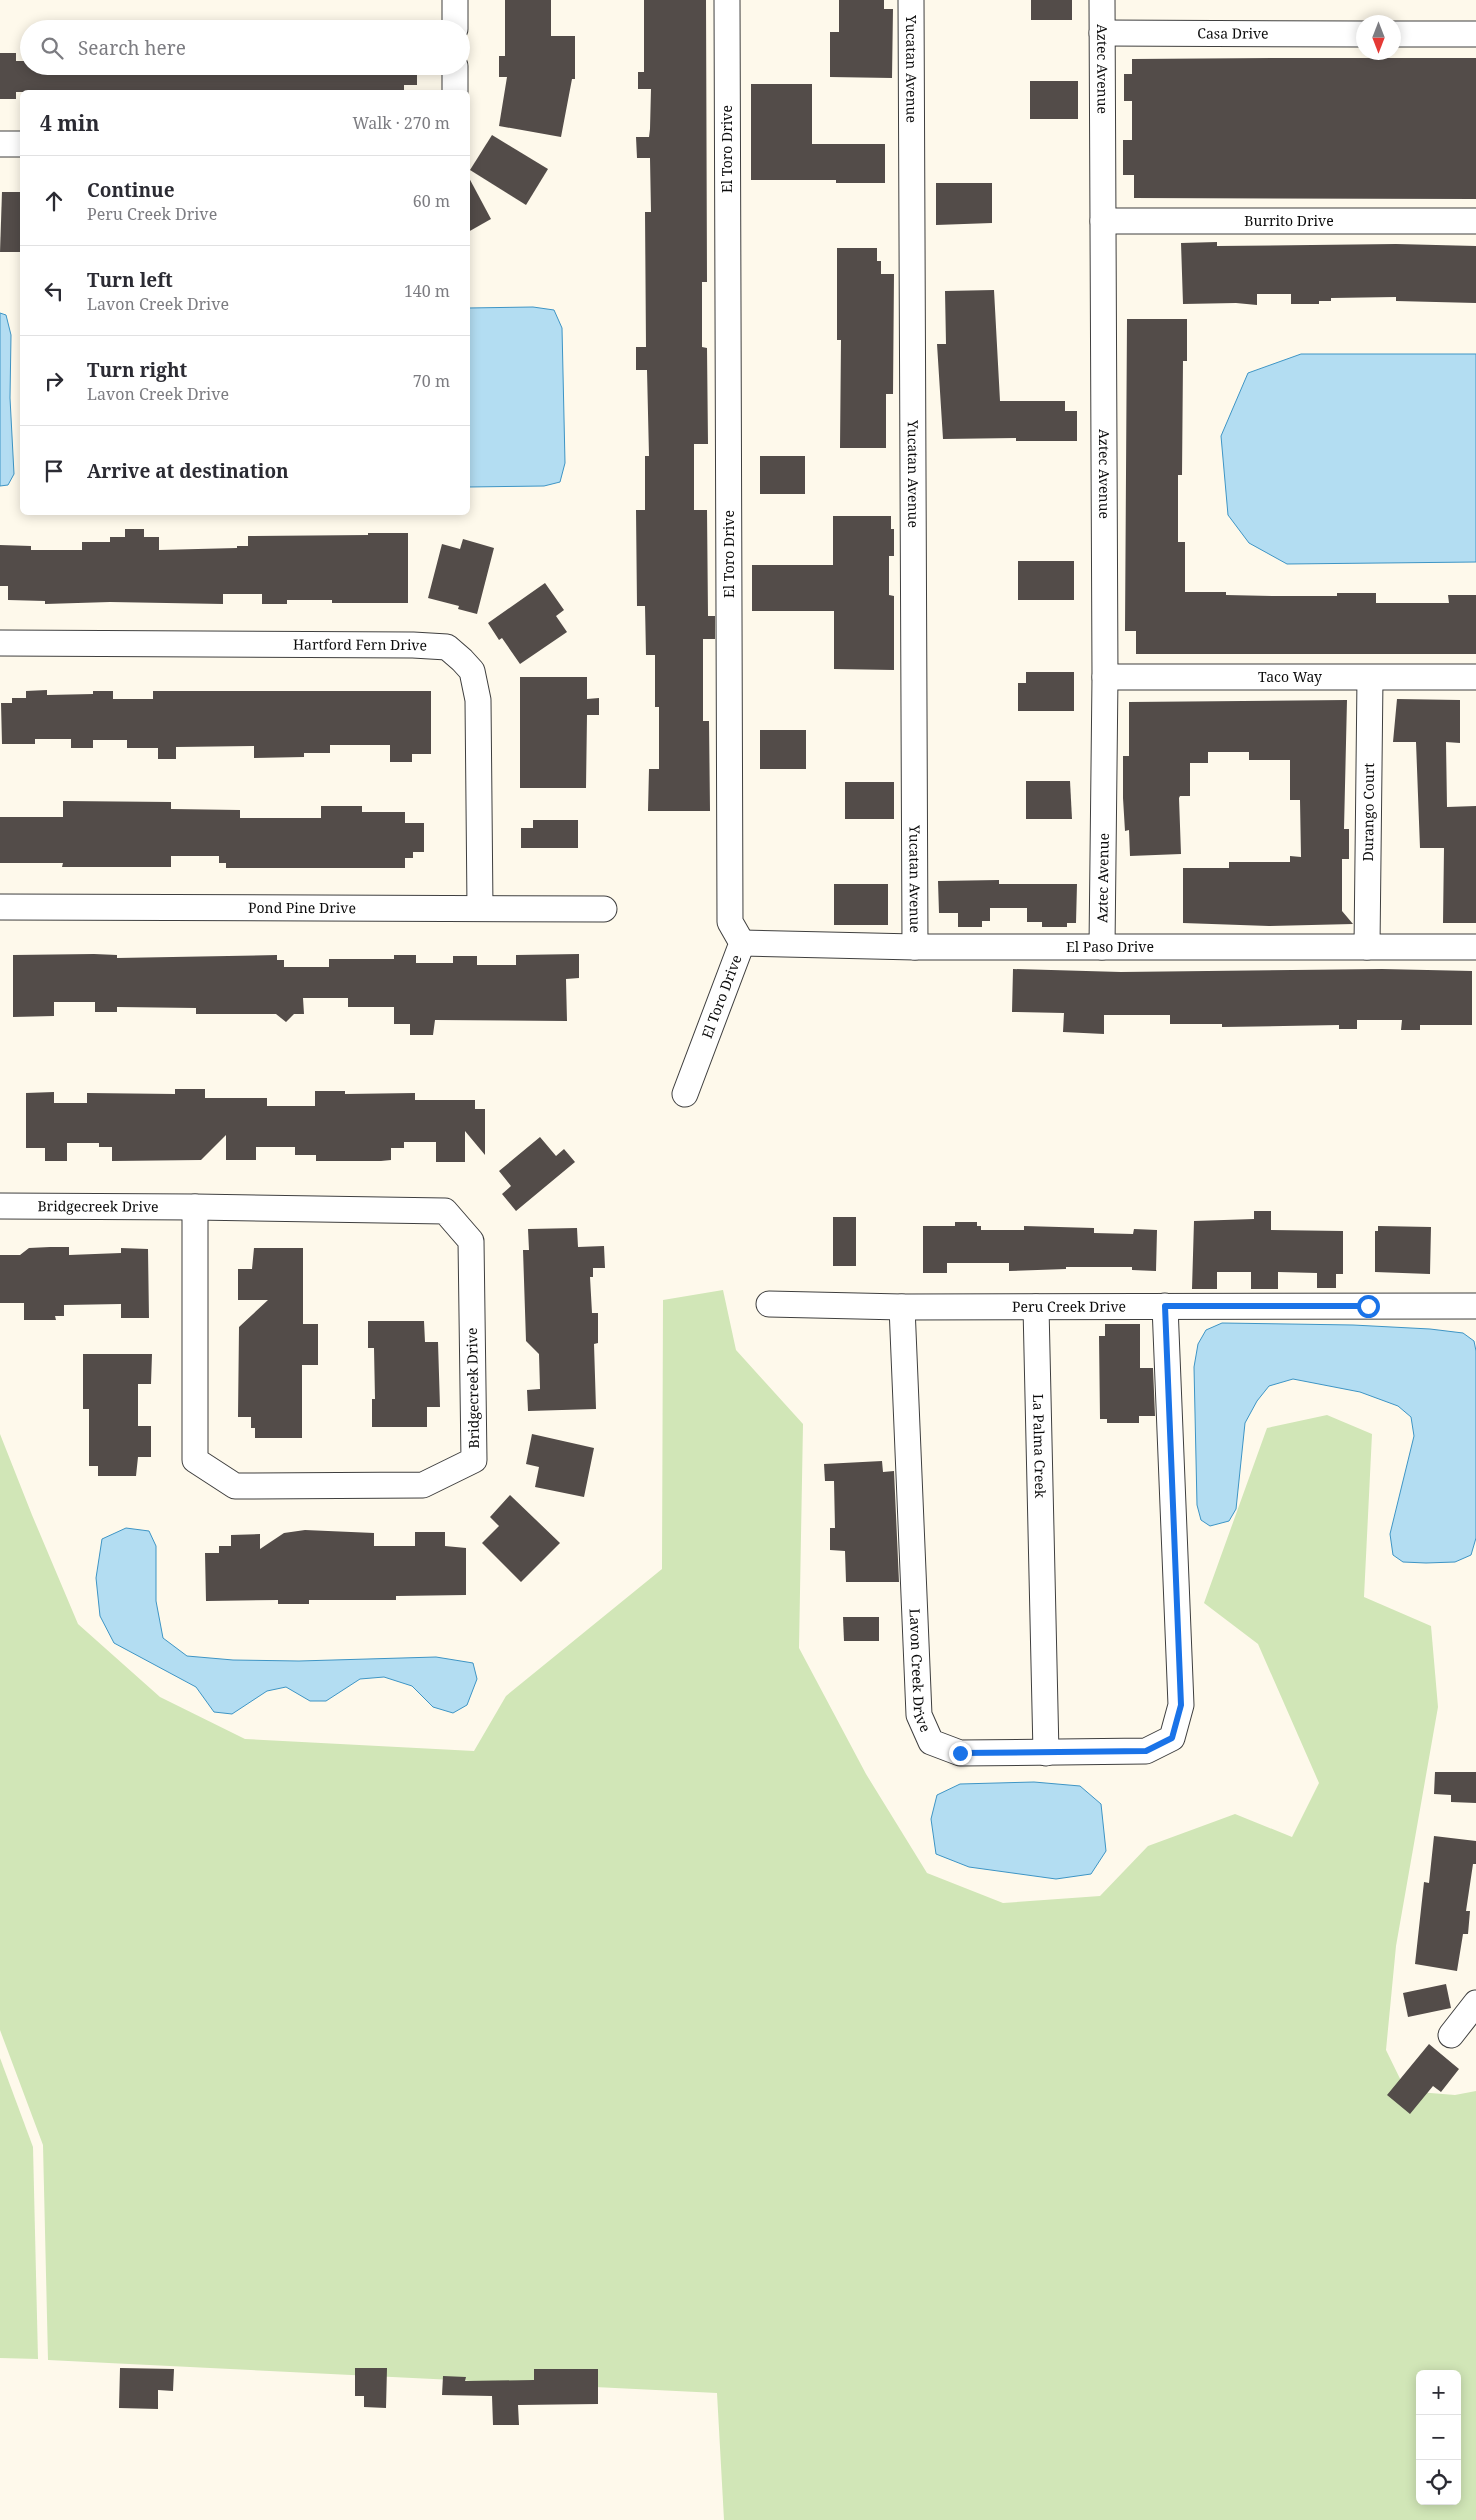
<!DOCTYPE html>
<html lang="en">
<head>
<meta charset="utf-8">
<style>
  body { margin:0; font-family:"Noto Serif",serif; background:#f2f2f3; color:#2b2b33 }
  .controls { position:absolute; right:15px; bottom:15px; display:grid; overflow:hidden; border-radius:8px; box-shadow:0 2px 12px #0003 }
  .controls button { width:45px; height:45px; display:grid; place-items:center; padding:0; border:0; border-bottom:1px solid #e1e1e2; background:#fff; color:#2b2b33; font:25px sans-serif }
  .compass { position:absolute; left:1356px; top:15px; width:45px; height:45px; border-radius:50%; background:#fff; box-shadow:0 2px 12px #0003; rotate:180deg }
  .stop { position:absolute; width:15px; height:15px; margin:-11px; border:4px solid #1a73e8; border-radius:50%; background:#fff }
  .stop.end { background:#1a73e8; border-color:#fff; box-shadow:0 1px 5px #0008 }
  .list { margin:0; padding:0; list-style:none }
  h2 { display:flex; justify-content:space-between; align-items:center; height:65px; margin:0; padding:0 20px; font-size:21px }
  h2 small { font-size:16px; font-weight:400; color:#7c7c81 }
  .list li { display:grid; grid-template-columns:32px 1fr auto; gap:15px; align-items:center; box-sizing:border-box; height:90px; padding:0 20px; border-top:1px solid #e1e1e2 }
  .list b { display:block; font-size:19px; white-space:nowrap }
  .list p { margin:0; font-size:16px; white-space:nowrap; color:#7c7c81 }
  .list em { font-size:16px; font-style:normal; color:#7c7c81 }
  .icon { flex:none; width:28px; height:28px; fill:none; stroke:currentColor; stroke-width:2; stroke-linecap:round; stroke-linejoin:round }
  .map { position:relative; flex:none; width:1476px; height:2520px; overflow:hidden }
  .search { position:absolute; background:#fff; box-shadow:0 2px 12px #0003; left:20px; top:20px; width:450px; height:55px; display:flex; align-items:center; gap:12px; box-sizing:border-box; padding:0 18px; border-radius:28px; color:#7c7c81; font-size:19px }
  .panel { position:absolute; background:#fff; box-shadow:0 2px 12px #0003; left:20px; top:90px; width:450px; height:425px; border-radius:8px }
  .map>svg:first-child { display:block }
  .green { fill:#d1e6b7; fill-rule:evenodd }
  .water { fill:#b3ddf2; stroke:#3e95c5 }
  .building { fill:#534c49 }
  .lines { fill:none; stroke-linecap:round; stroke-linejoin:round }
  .minor-casing { stroke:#3f3f3f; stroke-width:27 }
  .minor { stroke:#fff; stroke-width:25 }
  .route { stroke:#1a73e8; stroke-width:6 }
  .labels { text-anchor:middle; stroke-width:5; stroke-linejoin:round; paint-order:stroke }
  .street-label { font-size:14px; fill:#0c0c0c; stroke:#fff }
</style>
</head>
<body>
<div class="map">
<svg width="1476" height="2520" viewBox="0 0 1476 2520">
  <rect width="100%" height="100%" fill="#fef9eb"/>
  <!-- green -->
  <g class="green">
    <path d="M723,1290L736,1350L803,1424L799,1648L866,1774L927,1873L1003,1903L1100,1896L1148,1846L1235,1814L1292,1837L1319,1783L1258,1644L1204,1603L1267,1428L1327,1415L1372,1434L1364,1597L1431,1626L1438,1707L1396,1946L1386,2050L1406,2091L1455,2095L1476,2091V2520H724L717,2393L48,2360L43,2145L0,2030V1434L32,1515L78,1624L160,1697L245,1739L474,1751L506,1696L662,1569L663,1300ZM1420,2374H1457V2501H1420Z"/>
    <polygon points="0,2058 33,2147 38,2359 0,2358"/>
  </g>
  <!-- water -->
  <g class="water">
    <polygon points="533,307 554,310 562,328 565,463 560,482 544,486 468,487 468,308"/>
    <polygon points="0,313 6,315 11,335 10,398 14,474 8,485 0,486"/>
    <polygon points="1301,354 1476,354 1476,562 1287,564 1249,543 1228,515 1221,436 1248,373"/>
    <polygon points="1222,1323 1353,1325 1430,1329 1463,1333 1474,1341 1476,1351 1476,1538 1471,1555 1455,1562 1426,1563 1403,1562 1393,1555 1390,1534 1414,1436 1411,1417 1398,1406 1360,1392 1293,1379 1269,1386 1257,1401 1245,1423 1236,1509 1229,1521 1210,1526 1201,1520 1197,1505 1194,1367 1198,1344 1206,1330"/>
    <polygon points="126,1528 149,1531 156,1546 156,1601 163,1638 187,1656 233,1660 299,1661 436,1657 473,1663 477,1679 467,1705 453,1713 433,1707 412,1686 384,1677 360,1679 326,1701 310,1701 286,1687 267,1691 232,1714 214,1712 196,1687 114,1643 100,1616 96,1578 102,1539"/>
    <polygon points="1034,1782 1080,1786 1101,1804 1106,1851 1091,1874 1056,1879 969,1867 936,1854 931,1819 937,1795 960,1784"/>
  </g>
  <!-- building -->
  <g class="building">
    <polygon points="505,0 551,0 551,36 575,36 575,79 572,79 561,137 499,126 507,77 499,77 499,56 505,56"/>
    <polygon points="644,0 706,0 707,282 702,282 702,347 707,348 708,444 694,444 694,510 707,510 708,616 715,616 715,639 703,639 703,721 709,721 710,811 648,811 649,769 659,769 659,707 655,707 655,655 646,655 645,606 637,606 636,510 645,510 645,456 649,456 647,370 636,370 636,347 646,347 645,212 651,212 650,158 637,158 636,137 649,137 650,129 651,89 638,89 638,72 644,72"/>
    <polygon points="839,0 884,0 884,9 893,9 892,78 830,77 830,32 839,32"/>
    <rect x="1031" y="0" width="41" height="20"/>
    <polygon points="0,53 16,53 16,61 29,61 29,66 417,66 417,85 404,85 404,91 399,92 16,92 16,99 0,99"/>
    <polygon points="1286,58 1476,58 1476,199 1134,198 1134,175 1123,175 1123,140 1132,140 1132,101 1124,101 1124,74 1132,74 1132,59"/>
    <rect x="1030" y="81" width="48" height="38"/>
    <polygon points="751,84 812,84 812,144 885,144 885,183 836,183 836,180 751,180"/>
    <polygon points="492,135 548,169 526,205 470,170"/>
    <polygon points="468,176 491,219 468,232"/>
    <polygon points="936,183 992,183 992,223 936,225"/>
    <polygon points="2,192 22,192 22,252 0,252"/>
    <polygon points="1217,242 1217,246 1396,244 1476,246 1476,303 1396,301 1396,297 1331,298 1331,301 1319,301 1319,304 1291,304 1291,294 1257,294 1257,305 1236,303 1183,304 1181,243"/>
    <polygon points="837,248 877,248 877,261 881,261 881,274 894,274 893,394 886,394 886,448 840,448 841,340 837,340"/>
    <polygon points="994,290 1000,401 1065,401 1065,411 1077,411 1077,441 1016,441 1016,438 943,439 937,344 946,344 945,291"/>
    <polygon points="1127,319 1187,319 1187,361 1183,361 1182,475 1178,475 1178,542 1185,542 1185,592 1226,592 1226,595 1273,596 1337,596 1337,593 1376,593 1376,603 1449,603 1448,595 1476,595 1476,654 1136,654 1136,631 1125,631"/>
    <rect x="760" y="456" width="45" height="38"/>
    <polygon points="833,516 891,516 891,529 894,529 894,556 889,556 889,595 894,596 894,670 834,669 834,611 752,611 752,565 833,565"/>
    <polygon points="125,529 144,529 144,537 159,537 159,550 237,548 237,546 248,546 248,536 368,535 368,533 408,533 408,603 332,603 332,600 287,600 287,604 262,604 262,594 223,594 223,604 110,602 45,604 45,601 8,600 8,586 0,586 0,545 31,546 31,550 82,550 82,542 110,542 110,537 125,537"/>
    <polygon points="463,539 494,548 477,614 458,609 459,606 428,598 442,544 460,549"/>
    <rect x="1018" y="561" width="56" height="39"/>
    <polygon points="545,583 564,610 556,616 567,632 520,664 502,638 499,640 488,623"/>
    <polygon points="1026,672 1074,672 1074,711 1018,711 1018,683 1026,683"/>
    <polygon points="520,677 587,677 587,699 599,698 599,715 587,715 586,788 520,788"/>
    <polygon points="47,690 47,695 93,694 93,691 113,691 113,699 153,699 153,691 431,691 431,754 412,754 412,762 390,762 390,745 330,745 330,753 304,753 304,757 254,758 254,746 176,747 176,759 158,759 158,748 127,748 127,740 93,740 93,748 71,748 71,739 35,739 35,744 2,744 1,703 12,703 12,698 26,698 26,691"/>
    <polygon points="1397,699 1460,700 1460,743 1446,742 1447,807 1476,806 1476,923 1443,923 1444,848 1420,848 1416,742 1393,742"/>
    <polygon points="1347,700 1344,829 1349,829 1349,859 1342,859 1342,911 1353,924 1269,926 1183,923 1183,868 1229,868 1229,862 1290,862 1290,856 1301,857 1300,800 1290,800 1290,760 1249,760 1249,752 1208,752 1208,763 1190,763 1190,796 1180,796 1179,798 1181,854 1130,856 1129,830 1125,831 1123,798 1123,756 1129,756 1129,702"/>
    <rect x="760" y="730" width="46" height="39"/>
    <polygon points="1026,781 1070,781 1072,819 1026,819"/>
    <rect x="845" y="782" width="49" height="37"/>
    <polygon points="63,801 171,802 171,809 240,810 240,818 321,818 321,806 362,806 362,812 405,812 405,823 424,823 424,852 413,852 413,858 405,858 405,868 226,868 226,863 219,863 219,856 171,856 171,867 62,867 63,863 0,863 0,817 63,817"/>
    <polygon points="533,820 578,820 578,848 521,848 521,828 533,828"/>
    <polygon points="999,880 999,884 1077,884 1076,923 1067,923 1067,927 1042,927 1042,922 1027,922 1027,908 990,908 990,921 982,921 982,927 958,927 958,913 939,913 938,881"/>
    <rect x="834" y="884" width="54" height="41"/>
    <polygon points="94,954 117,955 117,958 277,955 277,960 284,960 284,967 329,967 329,959 394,959 394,955 416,955 416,963 453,963 453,956 477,956 477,965 516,965 516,955 579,954 579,978 566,979 567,1021 435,1020 433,1035 410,1035 410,1024 394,1024 394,1007 348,1007 348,998 303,998 304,1014 294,1014 286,1022 276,1014 196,1014 196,1008 117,1007 117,1012 95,1012 95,1002 54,1002 54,1016 13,1017 13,955"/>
    <polygon points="1013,969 1121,972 1382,969 1472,971 1472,1025 1420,1025 1420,1030 1401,1030 1402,1020 1357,1020 1357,1029 1339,1029 1339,1025 1222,1027 1222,1024 1170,1024 1170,1015 1104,1015 1104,1034 1063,1032 1064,1013 1012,1012"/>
    <polygon points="175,1089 205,1089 205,1098 267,1098 267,1106 315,1106 315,1091 345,1091 345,1094 415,1093 415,1100 475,1100 475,1109 485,1109 485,1155 465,1131 465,1162 436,1162 436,1142 404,1142 404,1148 391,1148 391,1160 381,1161 316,1161 316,1155 295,1155 295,1147 256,1147 256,1160 226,1160 226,1135 201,1160 112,1161 112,1147 99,1147 99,1143 67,1143 67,1161 45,1161 45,1148 26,1148 26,1093 54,1092 54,1103 87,1103 87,1093 175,1094"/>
    <polygon points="540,1137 556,1156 564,1149 575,1162 516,1211 502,1194 511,1186 499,1171"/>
    <polygon points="1254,1211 1271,1211 1271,1230 1343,1231 1343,1274 1336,1274 1336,1288 1317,1288 1317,1273 1278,1272 1278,1289 1251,1289 1251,1272 1217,1272 1217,1289 1192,1289 1194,1221 1254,1219"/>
    <rect x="833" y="1217" width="23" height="49"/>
    <polygon points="955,1222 977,1222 977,1226 981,1226 981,1230 1024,1230 1024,1226 1094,1228 1094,1233 1133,1234 1134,1229 1157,1230 1156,1271 1132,1270 1132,1267 1066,1267 1066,1269 1009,1271 1009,1263 947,1263 947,1273 923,1273 923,1226 955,1226"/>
    <polygon points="1378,1226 1431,1227 1430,1274 1375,1272 1375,1231 1378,1231"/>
    <polygon points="577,1228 578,1247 604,1246 605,1268 593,1268 593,1277 590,1277 592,1313 598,1313 598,1343 594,1344 596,1409 528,1411 527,1390 540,1389 539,1354 526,1341 523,1250 529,1250 528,1229"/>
    <polygon points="50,1247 69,1247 69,1255 121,1253 121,1248 148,1249 149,1318 121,1318 121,1304 64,1305 64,1316 55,1316 56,1320 24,1320 24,1303 0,1303 0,1255 20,1255 29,1248"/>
    <polygon points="254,1248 303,1248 303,1324 318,1324 318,1365 302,1365 302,1438 255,1438 255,1428 251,1428 251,1417 238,1417 239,1327 268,1300 238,1300 238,1269 252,1269"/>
    <polygon points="368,1321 424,1321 425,1342 438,1342 440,1407 427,1407 427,1427 372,1427 372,1399 375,1399 374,1348 368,1348"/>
    <polygon points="1105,1324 1140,1324 1140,1368 1153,1368 1155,1416 1139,1416 1139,1423 1107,1423 1107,1419 1100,1419 1099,1336 1105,1336"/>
    <polygon points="83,1354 152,1354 151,1384 138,1384 138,1426 151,1426 151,1457 138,1457 136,1476 98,1476 98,1466 89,1466 89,1409 83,1409"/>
    <polygon points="532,1434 594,1448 584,1497 535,1487 539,1467 526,1464"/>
    <polygon points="882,1461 883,1472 894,1471 899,1582 846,1582 845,1551 830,1550 830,1528 835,1528 834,1481 825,1481 824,1464"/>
    <polygon points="510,1495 560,1543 521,1582 482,1543 499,1526 490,1517"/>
    <polygon points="305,1530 374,1533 374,1546 415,1546 415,1532 445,1532 445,1546 466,1548 466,1595 396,1596 396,1600 309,1600 309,1604 278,1604 278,1600 206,1601 205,1553 219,1553 219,1546 231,1546 231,1535 260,1534 260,1549 284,1533"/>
    <polygon points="843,1617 879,1617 879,1641 844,1641"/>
    <polygon points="1435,1772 1476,1772 1476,1803 1451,1802 1451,1795 1434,1794"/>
    <polygon points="1434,1836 1476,1841 1476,1864 1473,1864 1466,1911 1470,1911 1468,1934 1463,1934 1457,1971 1415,1964 1424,1882 1429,1883"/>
    <polygon points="1446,1984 1451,2008 1408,2017 1403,1993"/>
    <polygon points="1429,2044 1459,2069 1441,2092 1433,2086 1410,2114 1387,2095"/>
    <polygon points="120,2368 174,2369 173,2391 158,2390 158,2409 119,2408"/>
    <polygon points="355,2368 387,2368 386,2408 364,2407 364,2396 355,2396"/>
    <polygon points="534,2369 598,2369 598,2404 518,2405 519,2425 493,2425 492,2396 442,2395 443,2376 466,2377 465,2381 534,2380"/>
  </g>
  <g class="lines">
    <!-- minor casing -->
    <g class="minor-casing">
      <g id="minor">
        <path id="s1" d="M911,0L915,947"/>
        <path id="s2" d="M1102,0L1105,677L1102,947"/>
        <polyline points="455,29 455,0"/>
        <path id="s3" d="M1102,33L1364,34"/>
        <polyline points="1394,34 1476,34"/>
        <polyline points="455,92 455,66"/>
        <polyline points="0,144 22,144"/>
        <path id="s4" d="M1103,221H1476"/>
        <path id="s5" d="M0,643L413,645L447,647L462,660L472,671L478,700L480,908"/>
        <path id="s6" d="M1105,677H1476"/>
        <path id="s7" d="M0,907L604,909"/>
        <path id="s8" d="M742,943L915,947H1476"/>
        <path id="s9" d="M1367,947L1370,678"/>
        <path id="s10" d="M685,1094L742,943L730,922L727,0"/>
        <path id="s11" d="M0,1206L195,1207"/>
        <polygon points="195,1207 445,1211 471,1241 474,1460 423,1485 235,1486 195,1460"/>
        <path id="s12" d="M769,1304L902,1307L1476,1306"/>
        <path id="s13" d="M902,1307L919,1715L931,1742L960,1753L1146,1751L1172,1738L1181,1705L1165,1306"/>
        <path id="s14" d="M1036,1307L1046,1753"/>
        <polyline points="1451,2035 1476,2003"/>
      </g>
    </g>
    <!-- minor -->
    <use href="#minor" class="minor"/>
  </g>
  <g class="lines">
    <!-- route -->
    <polyline class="route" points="960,1753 1146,1751 1172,1738 1181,1705 1165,1306 1368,1306"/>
  </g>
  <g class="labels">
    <!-- street labels -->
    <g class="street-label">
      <text dy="5" stroke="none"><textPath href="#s3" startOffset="131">Casa Drive</textPath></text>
      <text dy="5" stroke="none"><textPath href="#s1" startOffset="69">Yucatan Avenue</textPath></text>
      <text dy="5" stroke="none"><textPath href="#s2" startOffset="69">Aztec Avenue</textPath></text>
      <text transform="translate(727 149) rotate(-90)" y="5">El Toro Drive</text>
      <text dy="5" stroke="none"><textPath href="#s4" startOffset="186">Burrito Drive</textPath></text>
      <text dy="5" stroke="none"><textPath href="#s1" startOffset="474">Yucatan Avenue</textPath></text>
      <text dy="5" stroke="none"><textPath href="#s2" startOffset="474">Aztec Avenue</textPath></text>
      <text transform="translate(729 554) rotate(-90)" y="5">El Toro Drive</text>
      <text dy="5" stroke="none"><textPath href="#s5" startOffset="360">Hartford Fern Drive</textPath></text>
      <text dy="5" stroke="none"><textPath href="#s6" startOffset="185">Taco Way</textPath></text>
      <text dy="5" stroke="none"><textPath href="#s9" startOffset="135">Durango Court</textPath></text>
      <text dy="5" stroke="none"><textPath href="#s1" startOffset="879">Yucatan Avenue</textPath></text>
      <text transform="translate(1103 878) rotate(-89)" y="5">Aztec Avenue</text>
      <text dy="5" stroke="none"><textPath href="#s7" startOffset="302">Pond Pine Drive</textPath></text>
      <text dy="5" stroke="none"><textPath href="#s8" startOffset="368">El Paso Drive</textPath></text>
      <text dy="5" stroke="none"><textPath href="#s10" startOffset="104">El Toro Drive</textPath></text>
      <text dy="5" stroke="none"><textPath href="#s11" startOffset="98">Bridgecreek Drive</textPath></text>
      <text dy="5" stroke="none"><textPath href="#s12" startOffset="300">Peru Creek Drive</textPath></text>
      <text transform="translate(473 1388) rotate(-91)" y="5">Bridgecreek Drive</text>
      <text dy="5" stroke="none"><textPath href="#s14" startOffset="139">La Palma Creek</textPath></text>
      <text dy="5" stroke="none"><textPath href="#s13" startOffset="364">Lavon Creek Drive</textPath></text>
    </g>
  </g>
</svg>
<div class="controls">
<button>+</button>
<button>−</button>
<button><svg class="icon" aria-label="locate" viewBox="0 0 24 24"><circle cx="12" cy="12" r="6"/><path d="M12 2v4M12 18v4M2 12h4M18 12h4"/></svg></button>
</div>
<svg class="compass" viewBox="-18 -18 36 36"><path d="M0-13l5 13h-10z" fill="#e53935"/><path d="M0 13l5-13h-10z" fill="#7c7c81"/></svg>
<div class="stop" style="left:1368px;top:1306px"></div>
<div class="stop end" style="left:960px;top:1753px"></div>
<div class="search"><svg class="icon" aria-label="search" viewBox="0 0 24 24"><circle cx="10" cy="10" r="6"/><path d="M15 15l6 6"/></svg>Search here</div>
<section class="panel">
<h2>4 min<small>Walk · 270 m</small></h2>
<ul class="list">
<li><svg class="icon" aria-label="ahead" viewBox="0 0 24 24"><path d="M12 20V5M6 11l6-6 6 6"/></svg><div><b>Continue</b><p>Peru Creek Drive</p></div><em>60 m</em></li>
<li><svg class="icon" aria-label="left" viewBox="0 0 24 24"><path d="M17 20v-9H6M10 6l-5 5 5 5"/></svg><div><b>Turn left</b><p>Lavon Creek Drive</p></div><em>140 m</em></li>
<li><svg class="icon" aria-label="right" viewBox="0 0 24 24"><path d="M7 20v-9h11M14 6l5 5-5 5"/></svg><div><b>Turn right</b><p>Lavon Creek Drive</p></div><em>70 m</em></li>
<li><svg class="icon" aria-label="arrive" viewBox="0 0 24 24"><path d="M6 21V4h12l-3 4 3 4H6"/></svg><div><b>Arrive at destination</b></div></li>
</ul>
</section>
</div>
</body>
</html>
